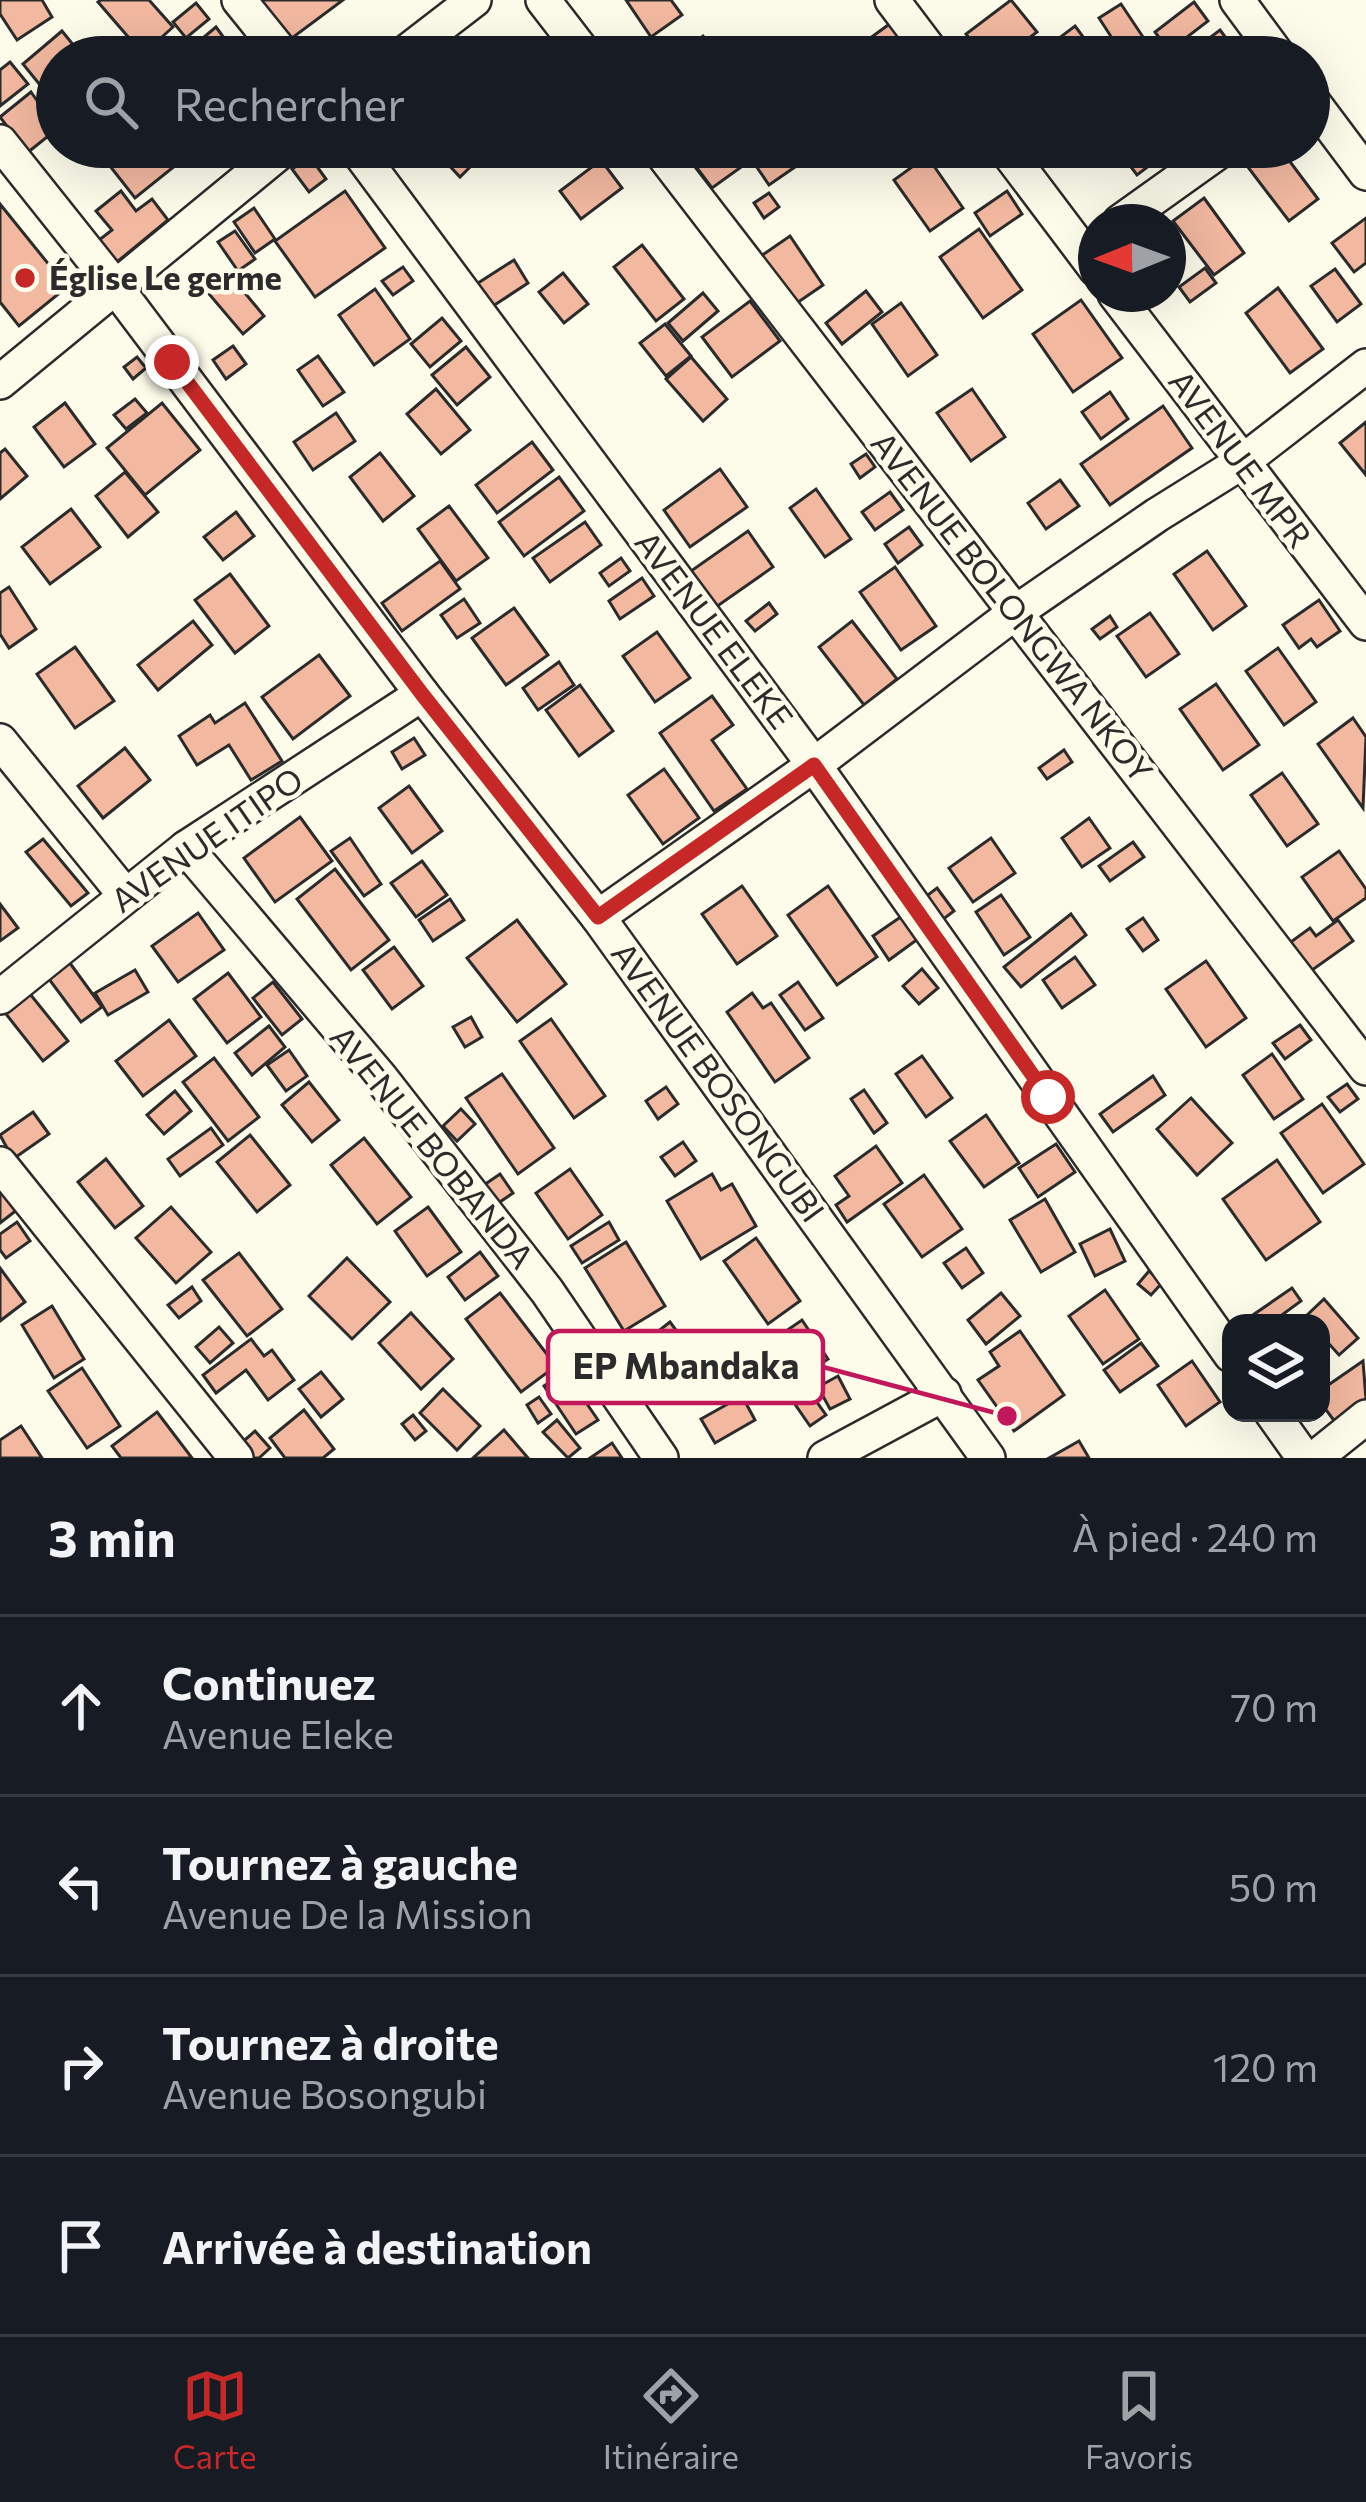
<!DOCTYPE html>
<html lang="fr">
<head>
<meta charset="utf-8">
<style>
  body { margin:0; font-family:Commissioner,sans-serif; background:#242831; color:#f1f3f6 }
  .controls { position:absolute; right:36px; bottom:36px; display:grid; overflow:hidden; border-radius:24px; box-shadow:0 12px 48px #0002 }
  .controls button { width:108px; height:108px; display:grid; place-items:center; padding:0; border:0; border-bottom:3px solid #363941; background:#171b24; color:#f1f3f6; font:60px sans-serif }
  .compass { position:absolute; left:1078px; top:204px; width:108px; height:108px; border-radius:50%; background:#171b24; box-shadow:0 12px 48px #0002; rotate:269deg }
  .stop { position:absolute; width:36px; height:36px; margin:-27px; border:9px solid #c62828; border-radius:50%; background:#fff }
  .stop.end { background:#c62828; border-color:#fff; box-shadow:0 3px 12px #0008 }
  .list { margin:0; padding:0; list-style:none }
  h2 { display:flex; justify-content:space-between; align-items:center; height:156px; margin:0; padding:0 48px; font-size:51px }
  h2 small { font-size:39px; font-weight:400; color:#9ea1a6 }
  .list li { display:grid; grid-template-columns:78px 1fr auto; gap:36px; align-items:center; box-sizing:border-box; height:180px; padding:0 48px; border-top:3px solid #363941 }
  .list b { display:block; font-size:45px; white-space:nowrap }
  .list p { margin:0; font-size:39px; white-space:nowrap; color:#9ea1a6 }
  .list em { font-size:39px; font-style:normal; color:#9ea1a6 }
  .icon { flex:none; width:66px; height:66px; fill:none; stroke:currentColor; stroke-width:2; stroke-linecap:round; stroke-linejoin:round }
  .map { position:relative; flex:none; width:1366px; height:1458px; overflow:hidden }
  .search { position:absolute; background:#171b24; box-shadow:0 12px 48px #0002; left:36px; right:36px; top:36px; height:132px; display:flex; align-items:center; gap:30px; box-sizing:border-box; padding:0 42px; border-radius:66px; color:#9ea1a6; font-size:45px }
  .sheet { height:876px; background:#171b24 }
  nav { display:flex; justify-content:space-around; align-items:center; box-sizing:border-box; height:168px; border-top:3px solid #363941; background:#171b24; font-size:33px; color:#9ea1a6 }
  nav a { display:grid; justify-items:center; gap:6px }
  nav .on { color:#c62828 }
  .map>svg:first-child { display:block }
  .building { fill:#f2b8a0; stroke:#2b2b2b; stroke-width:3 }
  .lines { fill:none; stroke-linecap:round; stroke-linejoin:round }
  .minor-casing { stroke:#2b2b2b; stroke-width:38 }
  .minor { stroke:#fdfbea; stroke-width:33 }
  .route { stroke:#c62828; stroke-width:15 }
  .poi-dot { fill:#c62828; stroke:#fdfbea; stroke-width:4.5 }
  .labels { text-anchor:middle; stroke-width:9; stroke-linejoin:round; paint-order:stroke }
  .poi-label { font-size:33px; font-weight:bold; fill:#2b2b2b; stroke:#fdfbea; text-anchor:start }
  .street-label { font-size:33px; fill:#2b2b2b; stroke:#fdfbea }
  .leader { fill:none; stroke:#c2185b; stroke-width:4.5 }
  .callout-dot { fill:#c2185b; stroke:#fdfbea; stroke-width:4.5 }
  .callout { fill:#fdfbea; stroke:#c2185b; stroke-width:4.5 }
  .callout-label { font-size:36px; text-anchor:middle; font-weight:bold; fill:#2b2b2b }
</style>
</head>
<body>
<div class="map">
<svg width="1366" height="1458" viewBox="0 0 1366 1458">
  <rect width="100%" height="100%" fill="#fdfbea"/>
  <!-- building -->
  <g class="building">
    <polygon points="0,0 42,0 52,17 17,40 0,14"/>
    <polygon points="101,0 149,0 173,27 143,54 98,2"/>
    <polygon points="251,0 343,0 284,44"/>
    <polygon points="626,0 671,0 682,15 651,37"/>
    <polygon points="1011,0 1037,32 1004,57 983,57 966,34"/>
    <polygon points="1194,2 1208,21 1169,51 1155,32"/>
    <polygon points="196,3 209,19 186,38 173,22"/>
    <polygon points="1121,4 1145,40 1123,55 1099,18"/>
    <polygon points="895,20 919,57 872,57 862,44"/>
    <polygon points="1075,26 1098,57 1040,57 1038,54"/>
    <polygon points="216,27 227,42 208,57 188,57 185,53"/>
    <polygon points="1220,30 1235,50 1226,57 1184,57"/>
    <polygon points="62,31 83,57 57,57 57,106 23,64"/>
    <polygon points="703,36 718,57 675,57"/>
    <polygon points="10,62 28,84 0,106 0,70"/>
    <polygon points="31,92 57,129 27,153 0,117"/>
    <polygon points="95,147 170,147 181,161 135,198"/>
    <polygon points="432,147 479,147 484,153 460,177"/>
    <polygon points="725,147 731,147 744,165 712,188 697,168"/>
    <polygon points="743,147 796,147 805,160 769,185"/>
    <polygon points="1116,147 1169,147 1171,149 1137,175"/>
    <polygon points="1239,147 1279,147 1318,199 1289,221 1235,150"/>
    <polygon points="927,156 963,208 930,231 894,180"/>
    <polygon points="310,157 326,179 309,192 292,169"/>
    <polygon points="601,160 622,188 581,219 560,191"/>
    <polygon points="121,191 136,211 152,199 168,220 112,266 94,244 112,230 96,211"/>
    <polygon points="345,191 385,248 315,297 275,241"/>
    <polygon points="1007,191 1022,214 990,236 975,213"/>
    <polygon points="769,193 779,207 764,218 754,203"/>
    <polygon points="1204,198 1244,253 1214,275 1173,221"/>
    <polygon points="0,204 67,287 19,326 0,302"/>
    <polygon points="254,208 275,239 255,253 234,222"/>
    <polygon points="1366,218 1366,263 1354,272 1332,243"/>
    <polygon points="979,229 1022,290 983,318 940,257"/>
    <polygon points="235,231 255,259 238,271 218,242"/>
    <polygon points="790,236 823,285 794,305 761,256"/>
    <polygon points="642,245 684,299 656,321 614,267"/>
    <polygon points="514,260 528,283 490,308 475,285"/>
    <polygon points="403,267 413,281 393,295 382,281"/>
    <polygon points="1205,268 1216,283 1190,302 1179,287"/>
    <polygon points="1335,269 1361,304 1337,322 1311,286"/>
    <polygon points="563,273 588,304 564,323 539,292"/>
    <polygon points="230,275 264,316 243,334 209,294"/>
    <polygon points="1278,288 1323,349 1290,373 1246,313"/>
    <polygon points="375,289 410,339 374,365 339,315"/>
    <polygon points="866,291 882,312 842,344 826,323"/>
    <polygon points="703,293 718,311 683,341 668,323"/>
    <polygon points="1081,300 1122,358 1073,392 1033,334"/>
    <polygon points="750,301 780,341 732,377 702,337"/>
    <polygon points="901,303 937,355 908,376 872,324"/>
    <polygon points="442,318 461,341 430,367 411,344"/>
    <polygon points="665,324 691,356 666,376 640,343"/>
    <polygon points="233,346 246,364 226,379 213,360"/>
    <polygon points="466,347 490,377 457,405 432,375"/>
    <polygon points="318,356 344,392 323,406 298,370"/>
    <polygon points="137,357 146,368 133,379 124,367"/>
    <polygon points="691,357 727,399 703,421 666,379"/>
    <polygon points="436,389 470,430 441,454 407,414"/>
    <polygon points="972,389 1005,437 971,461 937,413"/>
    <polygon points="1110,392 1128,419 1101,439 1082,412"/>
    <polygon points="135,399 147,413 126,429 114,415"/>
    <polygon points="65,403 95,444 64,467 34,427"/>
    <polygon points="162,403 200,450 145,495 107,448"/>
    <polygon points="1163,406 1192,448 1110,505 1081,464"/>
    <polygon points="336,413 355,441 313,470 294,442"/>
    <polygon points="1366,422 1366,475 1340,443"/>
    <polygon points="532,442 553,470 497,513 476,485"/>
    <polygon points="5,449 27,476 0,499 0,453"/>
    <polygon points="380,453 414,496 383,521 350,477"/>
    <polygon points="866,454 875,467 860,478 851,464"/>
    <polygon points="720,469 747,507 690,547 664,510"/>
    <polygon points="125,472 158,512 128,537 96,496"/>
    <polygon points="559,477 584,511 524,556 499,522"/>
    <polygon points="1060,480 1079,506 1046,529 1028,503"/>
    <polygon points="816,489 851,539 825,557 790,508"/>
    <polygon points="890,492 903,510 875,530 862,512"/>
    <polygon points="449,506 488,558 456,581 418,529"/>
    <polygon points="71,509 100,547 50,584 22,547"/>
    <polygon points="236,512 254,536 223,560 204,537"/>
    <polygon points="585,522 601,545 550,582 533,558"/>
    <polygon points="909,527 922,545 898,563 885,544"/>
    <polygon points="748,531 773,567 716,607 691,571"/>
    <polygon points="1207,551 1246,606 1213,630 1174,574"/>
    <polygon points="621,558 630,571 609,586 600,573"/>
    <polygon points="440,561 460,589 402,631 382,603"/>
    <polygon points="895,567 936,626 901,650 860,592"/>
    <polygon points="230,574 269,626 235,653 195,600"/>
    <polygon points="642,578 654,596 620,619 609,601"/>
    <polygon points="9,587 36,629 9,648 0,634 0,593"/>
    <polygon points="464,599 480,623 457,638 441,615"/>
    <polygon points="1319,600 1340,631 1317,647 1311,639 1299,648 1283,625"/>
    <polygon points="769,603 777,614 755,631 746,621"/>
    <polygon points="514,608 548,655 506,685 472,638"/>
    <polygon points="1150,613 1179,654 1146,677 1117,636"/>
    <polygon points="1110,616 1117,627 1100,639 1092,629"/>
    <polygon points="193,621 212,645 158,690 138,665"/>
    <polygon points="852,621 897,679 864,705 819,647"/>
    <polygon points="657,632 690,678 655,702 623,656"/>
    <polygon points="75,647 114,701 75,728 37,674"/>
    <polygon points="1278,648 1316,702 1284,725 1246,671"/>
    <polygon points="319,655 350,696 293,739 262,697"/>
    <polygon points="559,662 574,685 538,710 523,688"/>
    <polygon points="1216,684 1259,745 1223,770 1180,709"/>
    <polygon points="580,685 613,731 579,756 546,710"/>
    <polygon points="712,696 733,725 712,740 747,789 714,811 660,733"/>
    <polygon points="245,703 282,761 251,780 229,745 197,765 179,736 210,715 215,723"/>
    <polygon points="1353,718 1366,737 1363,808 1318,744"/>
    <polygon points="414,738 425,755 402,769 392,752"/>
    <polygon points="125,748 150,780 103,818 78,786"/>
    <polygon points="1064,750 1072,762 1047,779 1039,768"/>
    <polygon points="664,769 699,818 663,844 628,795"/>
    <polygon points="1282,773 1318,824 1287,846 1251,795"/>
    <polygon points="409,786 442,831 412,853 379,808"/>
    <polygon points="300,817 332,861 275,902 244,858"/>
    <polygon points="1089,818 1110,848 1082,867 1062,838"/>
    <polygon points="350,838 381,884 364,896 331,851"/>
    <polygon points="991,838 1015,873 973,902 949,868"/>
    <polygon points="43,839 88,893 71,906 26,852"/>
    <polygon points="1133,842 1144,857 1110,881 1099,866"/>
    <polygon points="1339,851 1366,889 1366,898 1333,921 1302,877"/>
    <polygon points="422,861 447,895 416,917 391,883"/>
    <polygon points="335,869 389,940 351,970 297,899"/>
    <polygon points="742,886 777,936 737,964 702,914"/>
    <polygon points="828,886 877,957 837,985 788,915"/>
    <polygon points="937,888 954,911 933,927 916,904"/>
    <polygon points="1001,895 1030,937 1004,955 976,912"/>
    <polygon points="450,899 464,920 433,941 419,920"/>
    <polygon points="0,904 18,928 0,941"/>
    <polygon points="198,913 224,950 178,982 152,946"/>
    <polygon points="1071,914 1086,935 1021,987 1004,967"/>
    <polygon points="902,916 918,939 889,960 873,936"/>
    <polygon points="1143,918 1158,940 1143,951 1127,929"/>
    <polygon points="517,920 566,984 517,1022 467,958"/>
    <polygon points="1338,920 1353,941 1308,973 1288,944 1310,928 1316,936"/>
    <polygon points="394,947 423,986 392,1009 363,970"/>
    <polygon points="64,955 102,1007 81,1022 43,971"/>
    <polygon points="1075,957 1095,985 1062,1008 1043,980"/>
    <polygon points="1206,961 1246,1018 1206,1047 1166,989"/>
    <polygon points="922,969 938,988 919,1004 903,986"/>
    <polygon points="135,970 148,992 108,1015 95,993"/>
    <polygon points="228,973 261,1017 227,1043 194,999"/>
    <polygon points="273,982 302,1019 282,1035 253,998"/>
    <polygon points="798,982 823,1018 805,1030 780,995"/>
    <polygon points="752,993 763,1008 771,1003 809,1058 775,1082 727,1012"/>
    <polygon points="30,994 68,1041 43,1061 6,1014"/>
    <polygon points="471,1017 482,1037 465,1047 453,1027"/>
    <polygon points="551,1019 605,1096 574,1118 520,1041"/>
    <polygon points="169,1020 196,1056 143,1096 116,1061"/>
    <polygon points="1300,1025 1311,1040 1285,1059 1273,1043"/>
    <polygon points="269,1026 285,1047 252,1075 235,1053"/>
    <polygon points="289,1050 307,1076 286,1091 267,1065"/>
    <polygon points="1272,1054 1303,1099 1274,1119 1243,1075"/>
    <polygon points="922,1056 952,1098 926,1117 896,1074"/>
    <polygon points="214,1058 259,1117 228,1141 183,1082"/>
    <polygon points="502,1074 554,1148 518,1174 466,1098"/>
    <polygon points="1153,1076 1165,1095 1113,1132 1100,1114"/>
    <polygon points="309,1082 339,1120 312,1142 282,1105"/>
    <polygon points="1347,1084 1358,1099 1340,1112 1328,1097"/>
    <polygon points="666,1087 678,1104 658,1119 646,1101"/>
    <polygon points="864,1090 887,1123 874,1133 851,1099"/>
    <polygon points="175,1091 191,1111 164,1134 147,1115"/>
    <polygon points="1191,1098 1232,1143 1197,1175 1157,1129"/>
    <polygon points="1322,1104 1364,1164 1323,1193 1281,1133"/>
    <polygon points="461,1109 475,1124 457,1141 443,1126"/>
    <polygon points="33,1112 49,1134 13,1159 0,1135"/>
    <polygon points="986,1115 1019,1163 984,1187 950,1141"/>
    <polygon points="211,1128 223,1145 180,1176 168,1159"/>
    <polygon points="250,1135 290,1185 257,1212 217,1162"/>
    <polygon points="364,1138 411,1197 377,1224 331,1165"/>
    <polygon points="683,1142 696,1161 675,1176 661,1157"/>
    <polygon points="1056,1144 1075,1172 1038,1197 1019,1168"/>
    <polygon points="876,1146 902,1183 847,1222 836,1205 849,1196 835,1176"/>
    <polygon points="106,1159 143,1206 115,1228 78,1182"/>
    <polygon points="1277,1160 1320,1222 1266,1260 1223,1199"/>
    <polygon points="570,1169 602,1215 568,1239 536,1193"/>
    <polygon points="500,1174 513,1193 497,1204 484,1185"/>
    <polygon points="712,1174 721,1190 732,1184 756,1226 701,1259 667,1201"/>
    <polygon points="924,1175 962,1229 922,1257 884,1204"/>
    <polygon points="0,1187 22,1206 0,1223"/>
    <polygon points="1045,1199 1075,1252 1041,1272 1010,1220"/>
    <polygon points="171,1207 211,1252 176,1283 136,1238"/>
    <polygon points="428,1207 461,1252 427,1276 395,1231"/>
    <polygon points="17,1222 30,1241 6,1258 0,1250 0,1234"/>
    <polygon points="609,1222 619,1240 582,1263 571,1246"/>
    <polygon points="1110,1229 1125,1261 1095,1276 1080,1244"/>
    <polygon points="756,1238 800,1301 768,1324 724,1261"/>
    <polygon points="626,1242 665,1306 624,1331 585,1268"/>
    <polygon points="966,1248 983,1273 962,1288 944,1263"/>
    <polygon points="480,1252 498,1276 465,1300 448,1277"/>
    <polygon points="239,1253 282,1309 247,1336 203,1280"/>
    <polygon points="347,1258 390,1302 352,1339 309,1296"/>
    <polygon points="0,1268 25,1302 0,1321"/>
    <polygon points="1149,1271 1162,1283 1151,1295 1138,1284"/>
    <polygon points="192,1287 201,1301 179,1318 168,1305"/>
    <polygon points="1292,1288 1301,1301 1271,1323 1254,1323 1250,1317"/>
    <polygon points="1105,1290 1139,1339 1103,1364 1069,1316"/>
    <polygon points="500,1293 556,1366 521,1392 466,1319"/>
    <polygon points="1001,1293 1020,1316 986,1344 968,1320"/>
    <polygon points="1324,1299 1358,1338 1339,1355 1321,1335 1321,1323 1311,1323 1305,1317"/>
    <polygon points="52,1306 84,1359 54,1378 22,1325"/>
    <polygon points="411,1313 453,1359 421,1389 379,1343"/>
    <polygon points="802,1320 828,1359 801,1377 776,1338"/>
    <polygon points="670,1322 695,1356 662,1380 638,1347"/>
    <polygon points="219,1327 233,1343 210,1363 196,1347"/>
    <polygon points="1020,1331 1064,1395 1014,1431 978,1380 999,1366 990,1352"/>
    <polygon points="251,1339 264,1356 272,1350 294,1380 268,1400 246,1370 216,1393 203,1375"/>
    <polygon points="1141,1343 1158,1366 1120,1392 1104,1370"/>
    <polygon points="1192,1361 1220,1402 1186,1426 1158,1385"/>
    <polygon points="1363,1361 1366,1400 1335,1422 1321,1403 1321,1390"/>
    <polygon points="82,1368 120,1426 87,1448 48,1391"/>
    <polygon points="321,1372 343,1399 321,1417 299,1389"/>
    <polygon points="565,1372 598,1420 576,1434 544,1386"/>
    <polygon points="796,1373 826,1415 810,1426 781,1384"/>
    <polygon points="838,1376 850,1399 830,1409 818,1387"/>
    <polygon points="443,1389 480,1426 457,1450 420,1413"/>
    <polygon points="742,1396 755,1420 715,1443 701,1419"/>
    <polygon points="539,1397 551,1414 538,1423 527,1405"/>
    <polygon points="304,1410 334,1449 323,1458 285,1458 270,1438"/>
    <polygon points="157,1412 192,1458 121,1458 112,1446"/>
    <polygon points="413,1415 426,1431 415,1440 402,1424"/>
    <polygon points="557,1420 580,1448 568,1458 543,1432"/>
    <polygon points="21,1426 42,1458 0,1458 0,1440"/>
    <polygon points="504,1430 528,1458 473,1458"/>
    <polygon points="255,1431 270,1448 259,1458 250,1458 239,1445"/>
    <polygon points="1079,1441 1089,1458 1049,1458"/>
    <polygon points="612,1443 622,1458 590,1458"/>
  </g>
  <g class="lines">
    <!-- minor casing -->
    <g class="minor-casing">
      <g id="minor">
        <polyline points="239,0 285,57"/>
        <polyline points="543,0 587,57"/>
        <polyline points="892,0 935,57"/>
        <polyline points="1237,0 1279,57"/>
        <polyline points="400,57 474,0"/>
        <polyline points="1309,97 1366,173"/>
        <polyline points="0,142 117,289 422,694 598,917 988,1458"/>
        <polyline points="355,147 814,765 1231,1355"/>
        <polyline points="657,147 1366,1068"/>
        <polyline points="1004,147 1096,269"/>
        <polyline points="1120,222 1225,147"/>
        <polyline points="1115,294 1366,623"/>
        <polyline points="0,382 286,147"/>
        <polyline points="0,741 125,895"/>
        <polyline points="186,848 380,1077 547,1291 661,1458"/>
        <polyline points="598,917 814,765 1016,612 1157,515 1242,462 1366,366"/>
        <polyline points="0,997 186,848 422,694"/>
        <polyline points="0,1164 236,1458"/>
        <polyline points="1272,1413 1304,1458"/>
        <polyline points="825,1458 944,1394"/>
        <polyline points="1315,1458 1366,1417"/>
      </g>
    </g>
    <!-- minor -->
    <use href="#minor" class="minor"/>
  </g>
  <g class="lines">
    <!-- route -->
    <polyline class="route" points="172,362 422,694 598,917 814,765 1048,1097"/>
  </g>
  <!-- markers -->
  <circle class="poi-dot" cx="25" cy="278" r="12"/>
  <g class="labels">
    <!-- poi labels -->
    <g class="poi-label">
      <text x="49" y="290">Église Le germe</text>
    </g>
    <!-- street labels -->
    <g class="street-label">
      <text transform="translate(1240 459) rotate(53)" y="12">AVENUE MPR</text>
      <text transform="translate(1012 607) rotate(52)" y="12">AVENUE BOLONGWA NKOY</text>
      <text transform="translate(714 630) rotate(53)" y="12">AVENUE ELEKE</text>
      <text transform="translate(207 840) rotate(-35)" y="12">AVENUE ITIPO</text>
      <text transform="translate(718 1082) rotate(54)" y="12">AVENUE BOSONGUBI</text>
      <text transform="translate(432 1147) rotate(51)" y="12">AVENUE BOBANDA</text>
    </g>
  </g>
  <!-- callouts -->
  <path class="leader" d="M1007 1416L823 1367"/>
  <circle class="callout-dot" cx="1007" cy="1416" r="12"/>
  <rect class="callout" x="548" y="1331" width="275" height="72" rx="12"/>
  <g class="callout-label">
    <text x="686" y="1379">EP Mbandaka</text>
  </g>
</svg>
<div class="controls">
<button><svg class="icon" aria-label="layers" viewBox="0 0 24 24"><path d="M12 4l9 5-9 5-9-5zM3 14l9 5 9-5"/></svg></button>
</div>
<svg class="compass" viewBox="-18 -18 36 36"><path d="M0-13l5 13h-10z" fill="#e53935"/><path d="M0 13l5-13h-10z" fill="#9ea1a6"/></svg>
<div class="stop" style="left:1048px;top:1097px"></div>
<div class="stop end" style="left:172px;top:362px"></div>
<div class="search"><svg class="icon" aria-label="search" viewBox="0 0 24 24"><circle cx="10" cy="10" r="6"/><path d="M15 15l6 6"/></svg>Rechercher</div>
</div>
<section class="sheet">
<h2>3 min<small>À pied · 240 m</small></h2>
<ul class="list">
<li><svg class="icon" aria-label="ahead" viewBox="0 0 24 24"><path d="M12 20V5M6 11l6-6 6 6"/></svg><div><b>Continuez</b><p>Avenue Eleke</p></div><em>70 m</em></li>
<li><svg class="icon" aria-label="left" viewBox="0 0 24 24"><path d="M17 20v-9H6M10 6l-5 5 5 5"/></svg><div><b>Tournez à gauche</b><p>Avenue De la Mission</p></div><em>50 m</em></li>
<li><svg class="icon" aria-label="right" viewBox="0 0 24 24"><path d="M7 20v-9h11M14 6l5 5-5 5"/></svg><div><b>Tournez à droite</b><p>Avenue Bosongubi</p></div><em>120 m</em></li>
<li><svg class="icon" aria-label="arrive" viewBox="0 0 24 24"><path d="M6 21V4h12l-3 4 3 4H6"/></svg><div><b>Arrivée à destination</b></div></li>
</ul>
</section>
<nav>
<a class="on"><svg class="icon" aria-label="map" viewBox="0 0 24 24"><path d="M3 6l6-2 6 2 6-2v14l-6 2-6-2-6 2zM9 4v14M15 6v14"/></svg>Carte</a>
<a><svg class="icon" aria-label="directions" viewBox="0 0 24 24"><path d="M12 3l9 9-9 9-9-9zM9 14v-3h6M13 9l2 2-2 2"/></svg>Itinéraire</a>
<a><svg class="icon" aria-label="saved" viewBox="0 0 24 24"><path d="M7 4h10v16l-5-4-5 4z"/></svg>Favoris</a>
</nav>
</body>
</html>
